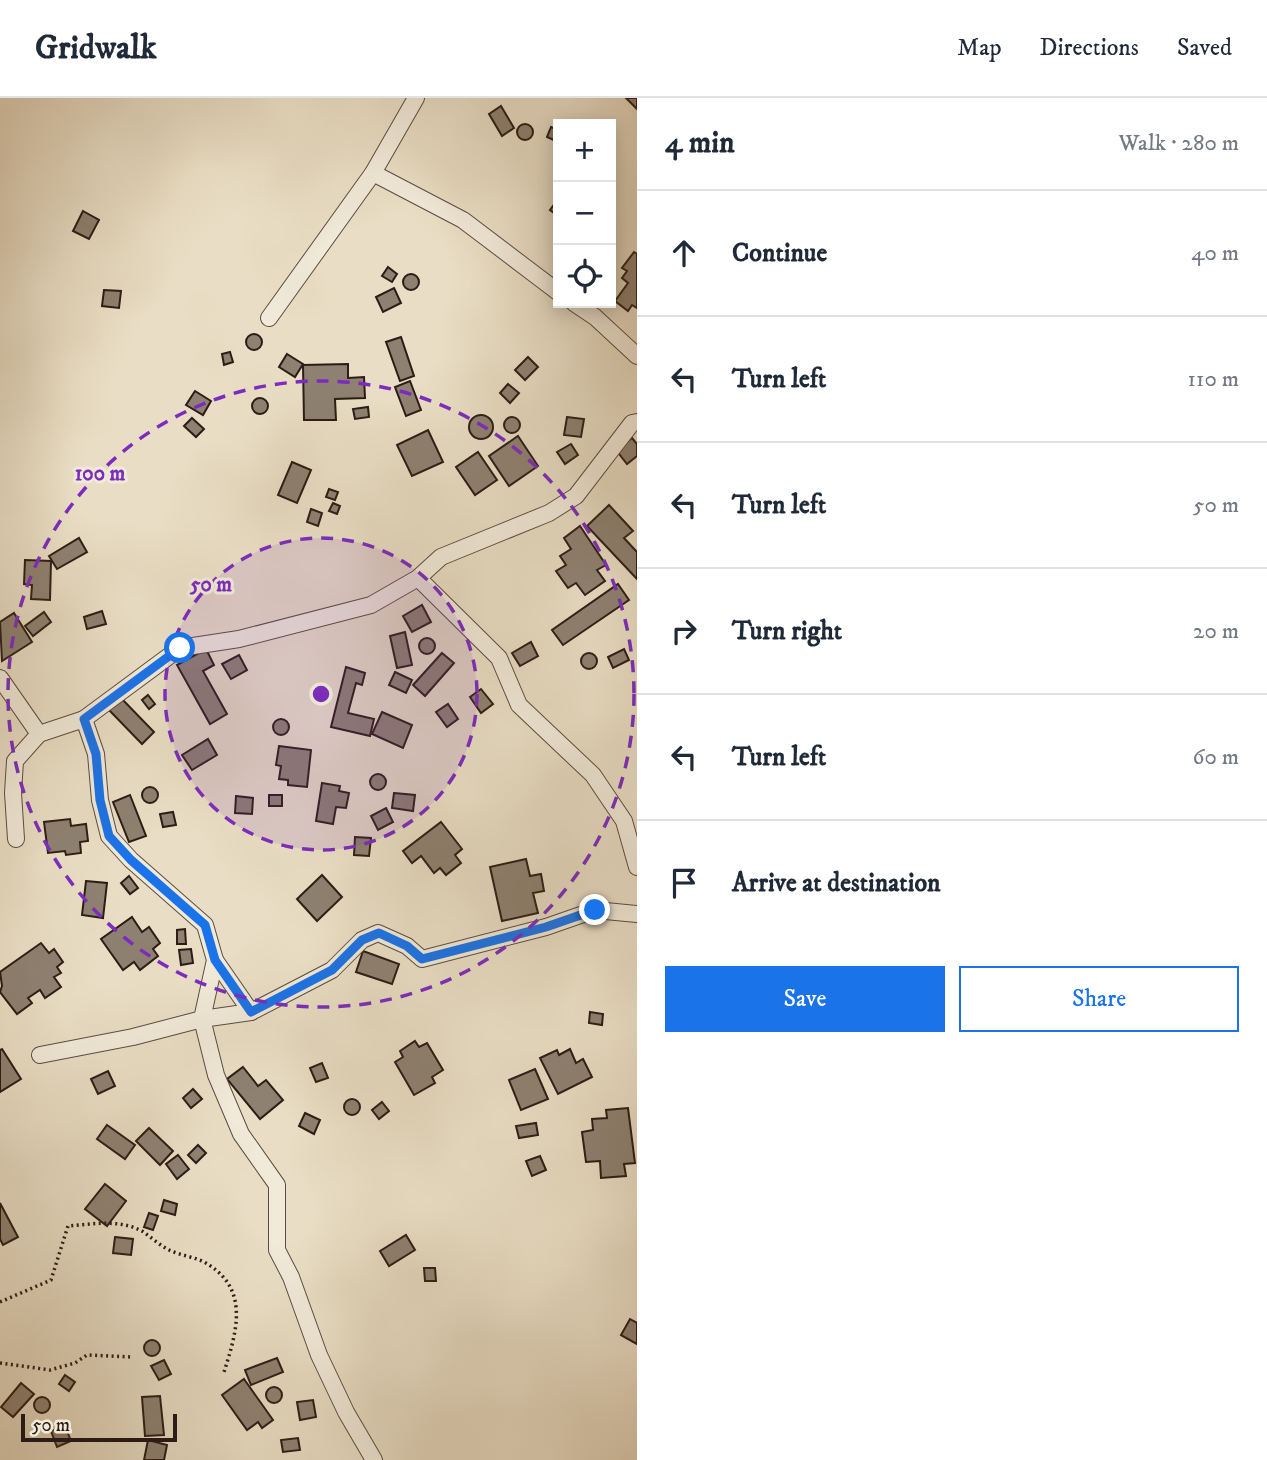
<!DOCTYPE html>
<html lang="en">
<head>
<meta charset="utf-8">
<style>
  body { margin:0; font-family:"IM FELL DW Pica",serif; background:#f2f2f3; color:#1f2937 }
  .controls { position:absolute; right:21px; top:21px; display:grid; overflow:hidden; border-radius:0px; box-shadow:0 4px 18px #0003 }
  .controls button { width:63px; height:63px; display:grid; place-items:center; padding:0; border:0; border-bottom:2px solid #e0e1e3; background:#fff; color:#1f2937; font:35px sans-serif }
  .scale { position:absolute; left:21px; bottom:18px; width:156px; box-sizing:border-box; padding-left:7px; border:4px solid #2c1c15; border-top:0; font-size:19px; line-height:24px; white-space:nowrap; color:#2c1c15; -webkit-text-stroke:5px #f1ead9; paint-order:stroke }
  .stop { position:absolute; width:21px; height:21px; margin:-16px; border:5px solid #1a73e8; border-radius:50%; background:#fff }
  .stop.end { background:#1a73e8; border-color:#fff; box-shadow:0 2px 7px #0008 }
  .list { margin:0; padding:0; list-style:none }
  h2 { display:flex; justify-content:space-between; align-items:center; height:91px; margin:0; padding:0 28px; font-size:30px }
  h2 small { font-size:23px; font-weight:400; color:#747a83 }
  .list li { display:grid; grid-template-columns:46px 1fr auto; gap:21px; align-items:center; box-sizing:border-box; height:126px; padding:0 28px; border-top:2px solid #e0e1e3 }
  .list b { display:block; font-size:26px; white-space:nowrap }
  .list em { font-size:23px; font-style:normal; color:#747a83 }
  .actions { display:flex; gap:14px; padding:21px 28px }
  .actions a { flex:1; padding:16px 0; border:2px solid #1a73e8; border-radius:0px; text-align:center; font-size:24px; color:#1a73e8 }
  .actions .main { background:#1a73e8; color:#fff }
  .icon { flex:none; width:38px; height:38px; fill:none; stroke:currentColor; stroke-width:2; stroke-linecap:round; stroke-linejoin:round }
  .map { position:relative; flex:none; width:637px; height:1362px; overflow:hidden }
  header { display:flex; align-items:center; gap:42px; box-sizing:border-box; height:98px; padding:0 35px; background:#fff; border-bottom:2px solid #e0e1e3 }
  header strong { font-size:33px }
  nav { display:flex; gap:38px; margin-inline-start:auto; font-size:24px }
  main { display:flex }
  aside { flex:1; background:#fff }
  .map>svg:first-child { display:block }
  .building { fill:#8e8171; stroke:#2c1c15; stroke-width:2 }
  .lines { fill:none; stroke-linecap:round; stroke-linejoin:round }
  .street-casing { stroke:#5b4c41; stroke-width:18 }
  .path { stroke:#2c1c15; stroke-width:3.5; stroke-dasharray:2 3.5; stroke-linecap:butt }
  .street { stroke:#f1ead9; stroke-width:16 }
  .route { stroke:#1a73e8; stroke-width:9 }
  .ring { fill:none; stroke:#7b2cbf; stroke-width:3.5; stroke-dasharray:12 9 }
  .centre { fill:#7b2cbf; stroke:#f1ead9; stroke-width:3.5 }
  .ring-label { font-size:21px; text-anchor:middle; font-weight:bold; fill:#7b2cbf; stroke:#f1ead9; stroke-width:6; stroke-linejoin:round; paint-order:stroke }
</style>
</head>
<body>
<header>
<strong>Gridwalk</strong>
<nav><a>Map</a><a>Directions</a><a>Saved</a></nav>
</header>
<main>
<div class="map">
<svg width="637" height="1362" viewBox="0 0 637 1362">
  <rect width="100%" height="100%" fill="#e9dec5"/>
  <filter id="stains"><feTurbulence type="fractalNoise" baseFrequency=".00286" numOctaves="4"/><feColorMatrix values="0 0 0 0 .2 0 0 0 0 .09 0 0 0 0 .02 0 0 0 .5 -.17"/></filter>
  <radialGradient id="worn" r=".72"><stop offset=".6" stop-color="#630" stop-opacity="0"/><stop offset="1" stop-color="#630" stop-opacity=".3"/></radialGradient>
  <!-- building -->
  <g class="building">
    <polygon points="626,0 637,0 637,11"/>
    <polygon points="501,8 514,30 502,38 489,16"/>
    <circle cx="525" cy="34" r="8"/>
    <polygon points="551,29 558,32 558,44 547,39"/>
    <polygon points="558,101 558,118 550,112"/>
    <polygon points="83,113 99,122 89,141 73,133"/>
    <polygon points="634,154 637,156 637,210 632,207 628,213 615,203 628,185 622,180 627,173 622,170"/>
    <polygon points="388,169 397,176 392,184 382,178"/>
    <circle cx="411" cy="184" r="8"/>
    <polygon points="394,190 401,205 383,214 376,199"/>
    <polygon points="104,192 121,193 119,210 102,208"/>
    <circle cx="254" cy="244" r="8"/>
    <polygon points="401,239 414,278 400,283 386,244"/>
    <polygon points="230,254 233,264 224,267 222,256"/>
    <polygon points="287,256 303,266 295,279 279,269"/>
    <polygon points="528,259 538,269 525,282 515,272"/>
    <polygon points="348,266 348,280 364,279 365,300 335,301 336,322 304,322 303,267"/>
    <polygon points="410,283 421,312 406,318 395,289"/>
    <polygon points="508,286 519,295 510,305 500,295"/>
    <polygon points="195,293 211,303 203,317 186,307"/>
    <circle cx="260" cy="308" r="8"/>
    <polygon points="368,309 369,319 355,321 353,311"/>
    <circle cx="481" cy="329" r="12"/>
    <circle cx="512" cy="327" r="8"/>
    <polygon points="567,319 584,321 581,339 564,337"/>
    <polygon points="192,320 204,331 196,339 184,328"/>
    <polygon points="428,332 443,364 412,378 397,347"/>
    <polygon points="518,338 538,368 509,388 489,358"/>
    <polygon points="632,340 637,346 637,358 627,366 616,352"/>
    <polygon points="571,346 578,357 565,366 557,354"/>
    <polygon points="478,354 497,382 475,397 456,369"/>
    <polygon points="292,364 311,372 297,405 278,397"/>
    <polygon points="329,391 338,394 335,402 326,399"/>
    <polygon points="333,405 340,408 337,416 329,413"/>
    <polygon points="609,407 633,433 624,440 637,454 637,481 587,428"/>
    <polygon points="311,411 322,415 318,428 307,424"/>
    <polygon points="580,428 606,467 597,472 605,483 585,497 576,485 568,490 556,473 566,467 560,458 571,451 564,440"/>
    <polygon points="79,440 87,454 57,471 49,458"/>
    <polygon points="25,462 51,463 50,502 31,501 32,487 24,486"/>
    <polygon points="618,486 629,502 563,547 552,532"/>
    <polygon points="422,507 431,524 412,534 403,518"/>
    <polygon points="102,513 106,526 87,531 84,519"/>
    <polygon points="44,514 51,524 33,538 25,528"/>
    <polygon points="14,515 32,544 2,563 0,524"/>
    <polygon points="405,534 412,567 397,570 390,538"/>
    <circle cx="427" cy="548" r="8"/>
    <polygon points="531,544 538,558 520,568 512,555"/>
    <polygon points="206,551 214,567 203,573 227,616 210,626 177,567"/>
    <polygon points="624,551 629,562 613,570 608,559"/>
    <circle cx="589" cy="563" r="8"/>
    <polygon points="442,555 454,565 425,598 413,587"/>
    <polygon points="239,557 247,572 231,581 222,566"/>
    <polygon points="346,569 365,575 362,587 356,585 348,615 374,621 370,638 331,629"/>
    <polygon points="395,574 412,582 406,595 389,587"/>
    <polygon points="481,591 493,606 481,615 470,599"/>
    <polygon points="148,597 155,606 149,611 142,602"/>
    <polygon points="120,599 154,634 142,646 108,611"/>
    <polygon points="448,606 458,621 447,629 436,614"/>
    <polygon points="382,614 412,627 403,650 372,636"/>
    <circle cx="281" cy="629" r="8"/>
    <polygon points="208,641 217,657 192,672 182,657"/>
    <polygon points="279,648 311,652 307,689 288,687 288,682 279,681 281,668 276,667"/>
    <circle cx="378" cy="684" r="8"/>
    <polygon points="322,685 340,688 339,693 349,695 346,710 336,709 333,726 316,723"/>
    <circle cx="150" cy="697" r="8"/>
    <polygon points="394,695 415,697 413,713 392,710"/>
    <polygon points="130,697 146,738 129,744 113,704"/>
    <rect x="269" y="697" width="13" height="11"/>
    <polygon points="236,698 253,700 252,716 235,715"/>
    <polygon points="386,710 393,724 378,732 371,718"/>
    <polygon points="173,714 176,727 163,729 160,716"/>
    <polygon points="70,721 71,728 86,726 88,743 80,744 81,755 66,757 65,753 48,755 44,724"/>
    <polygon points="441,724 462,751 455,757 461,765 446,777 440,770 434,775 421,758 412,765 403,753"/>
    <polygon points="355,739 371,740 369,758 354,757"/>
    <polygon points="526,761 530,778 541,776 544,793 533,795 538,815 502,823 490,769"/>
    <polygon points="322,777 342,799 317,823 297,801"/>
    <polygon points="129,778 138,790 130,796 121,785"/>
    <polygon points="86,783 107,785 103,820 82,817"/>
    <polygon points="132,819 142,834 149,829 160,845 153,851 158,858 140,872 134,864 123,872 101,841"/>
    <polygon points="185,831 186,846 177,846 177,832"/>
    <polygon points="41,845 49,855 54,851 63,864 57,869 61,875 54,879 61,889 45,900 40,892 28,900 32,905 17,916 0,894 2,888 0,874"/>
    <polygon points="191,851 193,865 181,867 179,852"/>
    <polygon points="363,853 399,866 392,886 356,874"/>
    <polygon points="590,914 603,916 602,927 589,925"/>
    <polygon points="415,943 419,949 427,945 443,972 432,979 435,985 414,997 395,964 403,959 400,953"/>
    <polygon points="2,951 21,981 0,994 0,952"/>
    <polygon points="570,951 576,965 583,961 592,979 558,996 540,960 557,952 559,957"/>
    <polygon points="322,965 328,980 316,984 310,970"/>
    <polygon points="243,969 258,988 266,982 283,1002 260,1021 227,981"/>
    <polygon points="535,971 548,1001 521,1012 509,982"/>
    <polygon points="108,973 115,988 98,996 91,981"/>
    <polygon points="193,991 202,1001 191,1010 183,1000"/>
    <circle cx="352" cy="1009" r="8"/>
    <polygon points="382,1004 389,1013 379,1021 372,1012"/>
    <polygon points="628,1010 635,1065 624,1066 626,1078 601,1080 600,1063 586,1064 582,1034 593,1032 592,1021 607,1020 606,1012"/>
    <polygon points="305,1015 320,1022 314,1036 299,1028"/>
    <polygon points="536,1025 538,1037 519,1040 516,1028"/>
    <polygon points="107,1027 135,1047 125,1061 97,1041"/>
    <polygon points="149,1030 173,1053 160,1067 136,1043"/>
    <polygon points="198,1047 206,1055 196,1065 188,1057"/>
    <polygon points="178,1057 189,1071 177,1081 166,1066"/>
    <polygon points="540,1058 546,1072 532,1078 526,1063"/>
    <polygon points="105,1086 126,1103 107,1128 85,1111"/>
    <polygon points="164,1102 177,1106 175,1117 161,1113"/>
    <polygon points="0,1105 18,1139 3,1147 0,1141"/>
    <polygon points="149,1115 158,1118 153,1132 144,1129"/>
    <polygon points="406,1137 415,1152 389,1168 380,1153"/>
    <polygon points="115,1139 133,1141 131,1157 113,1155"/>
    <polygon points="424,1170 435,1170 436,1183 425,1183"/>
    <polygon points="630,1221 637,1225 637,1246 621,1237"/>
    <circle cx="152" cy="1250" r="8"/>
    <polygon points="277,1260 283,1274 251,1287 245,1272"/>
    <polygon points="164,1262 171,1276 159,1282 151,1268"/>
    <polygon points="65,1277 75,1284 69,1293 59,1286"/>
    <polygon points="244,1281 273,1322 262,1330 258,1324 247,1332 222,1297"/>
    <polygon points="21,1285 34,1296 13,1319 1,1309"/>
    <circle cx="274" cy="1297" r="8"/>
    <polygon points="160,1298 164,1337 145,1338 142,1299"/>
    <circle cx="42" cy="1307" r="8"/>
    <polygon points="313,1302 316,1319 300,1322 297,1304"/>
    <polygon points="65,1328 71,1343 57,1349 51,1333"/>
    <polygon points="298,1340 300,1352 283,1354 281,1342"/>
    <polygon points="148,1342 167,1347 164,1362 144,1362"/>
  </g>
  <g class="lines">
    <!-- street casing -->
    <g class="street-casing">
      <g id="street">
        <polyline points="373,75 463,122 558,194"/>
        <polyline points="574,205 595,219 637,258"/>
        <polyline points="269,220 373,75 416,0"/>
        <polyline points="418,480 499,560 519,607 593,677 624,723 637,769"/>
        <polyline points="0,580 39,636 84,621 96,656 100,702 109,738 131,762 205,827 215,862 202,921 133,939 40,957"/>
        <polyline points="84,621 180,550 239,541 371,507 418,480 441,459 549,415 576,398 632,325 637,324"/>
        <polyline points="16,741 13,695 15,663 39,636"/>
        <polyline points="215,862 251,914 332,872 362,842 378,835 407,848 422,861 546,829 595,812 637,816"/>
        <polyline points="251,914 202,921 216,977 241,1036 277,1087 277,1152 291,1179 319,1257 346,1314 374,1362"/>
      </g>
    </g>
    <!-- path -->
    <g class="path">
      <path d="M0,1204L51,1182L68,1128C92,1126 119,1121 142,1133C151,1139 159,1147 169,1152C181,1158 198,1159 209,1167C250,1193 236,1236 224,1274"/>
      <polyline points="0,1265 50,1272 75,1265 87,1257 131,1259"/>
    </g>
    <!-- street -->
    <use href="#street" class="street"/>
  </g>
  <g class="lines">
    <!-- route -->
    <polyline class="route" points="180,550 84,621 96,656 100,702 109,738 131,762 205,827 215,862 251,914 332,872 362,842 379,835 407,848 422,861 546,829 595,812"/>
  </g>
  <!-- distance rings -->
  <circle cx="321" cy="596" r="156" fill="#7b2cbf" fill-opacity=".12"/>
  <g class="ring">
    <circle cx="321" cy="596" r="156"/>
    <circle cx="321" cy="596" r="313"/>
  </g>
  <circle cx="321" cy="596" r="10" class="centre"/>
  <g class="ring-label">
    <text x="100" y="382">100 m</text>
    <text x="211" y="493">50 m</text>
  </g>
  <rect width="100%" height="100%" filter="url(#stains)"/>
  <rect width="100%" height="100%" fill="url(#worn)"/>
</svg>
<div class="controls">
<button>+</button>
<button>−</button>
<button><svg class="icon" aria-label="locate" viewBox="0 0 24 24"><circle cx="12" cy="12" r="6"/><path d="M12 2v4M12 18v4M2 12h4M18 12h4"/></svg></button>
</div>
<div class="scale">50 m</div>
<div class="stop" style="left:180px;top:550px"></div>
<div class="stop end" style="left:595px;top:812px"></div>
</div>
<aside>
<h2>4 min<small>Walk · 280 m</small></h2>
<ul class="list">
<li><svg class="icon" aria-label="ahead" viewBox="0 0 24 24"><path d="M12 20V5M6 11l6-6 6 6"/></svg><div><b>Continue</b></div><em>40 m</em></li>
<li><svg class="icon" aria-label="left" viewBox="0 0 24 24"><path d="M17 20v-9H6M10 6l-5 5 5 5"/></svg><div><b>Turn left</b></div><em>110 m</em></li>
<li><svg class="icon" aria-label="left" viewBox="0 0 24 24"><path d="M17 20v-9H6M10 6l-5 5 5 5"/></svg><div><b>Turn left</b></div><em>50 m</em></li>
<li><svg class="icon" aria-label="right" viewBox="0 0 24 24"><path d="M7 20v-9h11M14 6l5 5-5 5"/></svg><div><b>Turn right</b></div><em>20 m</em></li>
<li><svg class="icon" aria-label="left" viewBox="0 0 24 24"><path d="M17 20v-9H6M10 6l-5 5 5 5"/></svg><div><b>Turn left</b></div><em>60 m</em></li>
<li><svg class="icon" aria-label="arrive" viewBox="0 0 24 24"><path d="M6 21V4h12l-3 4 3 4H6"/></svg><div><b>Arrive at destination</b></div></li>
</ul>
<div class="actions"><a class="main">Save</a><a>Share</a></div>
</aside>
</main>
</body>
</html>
